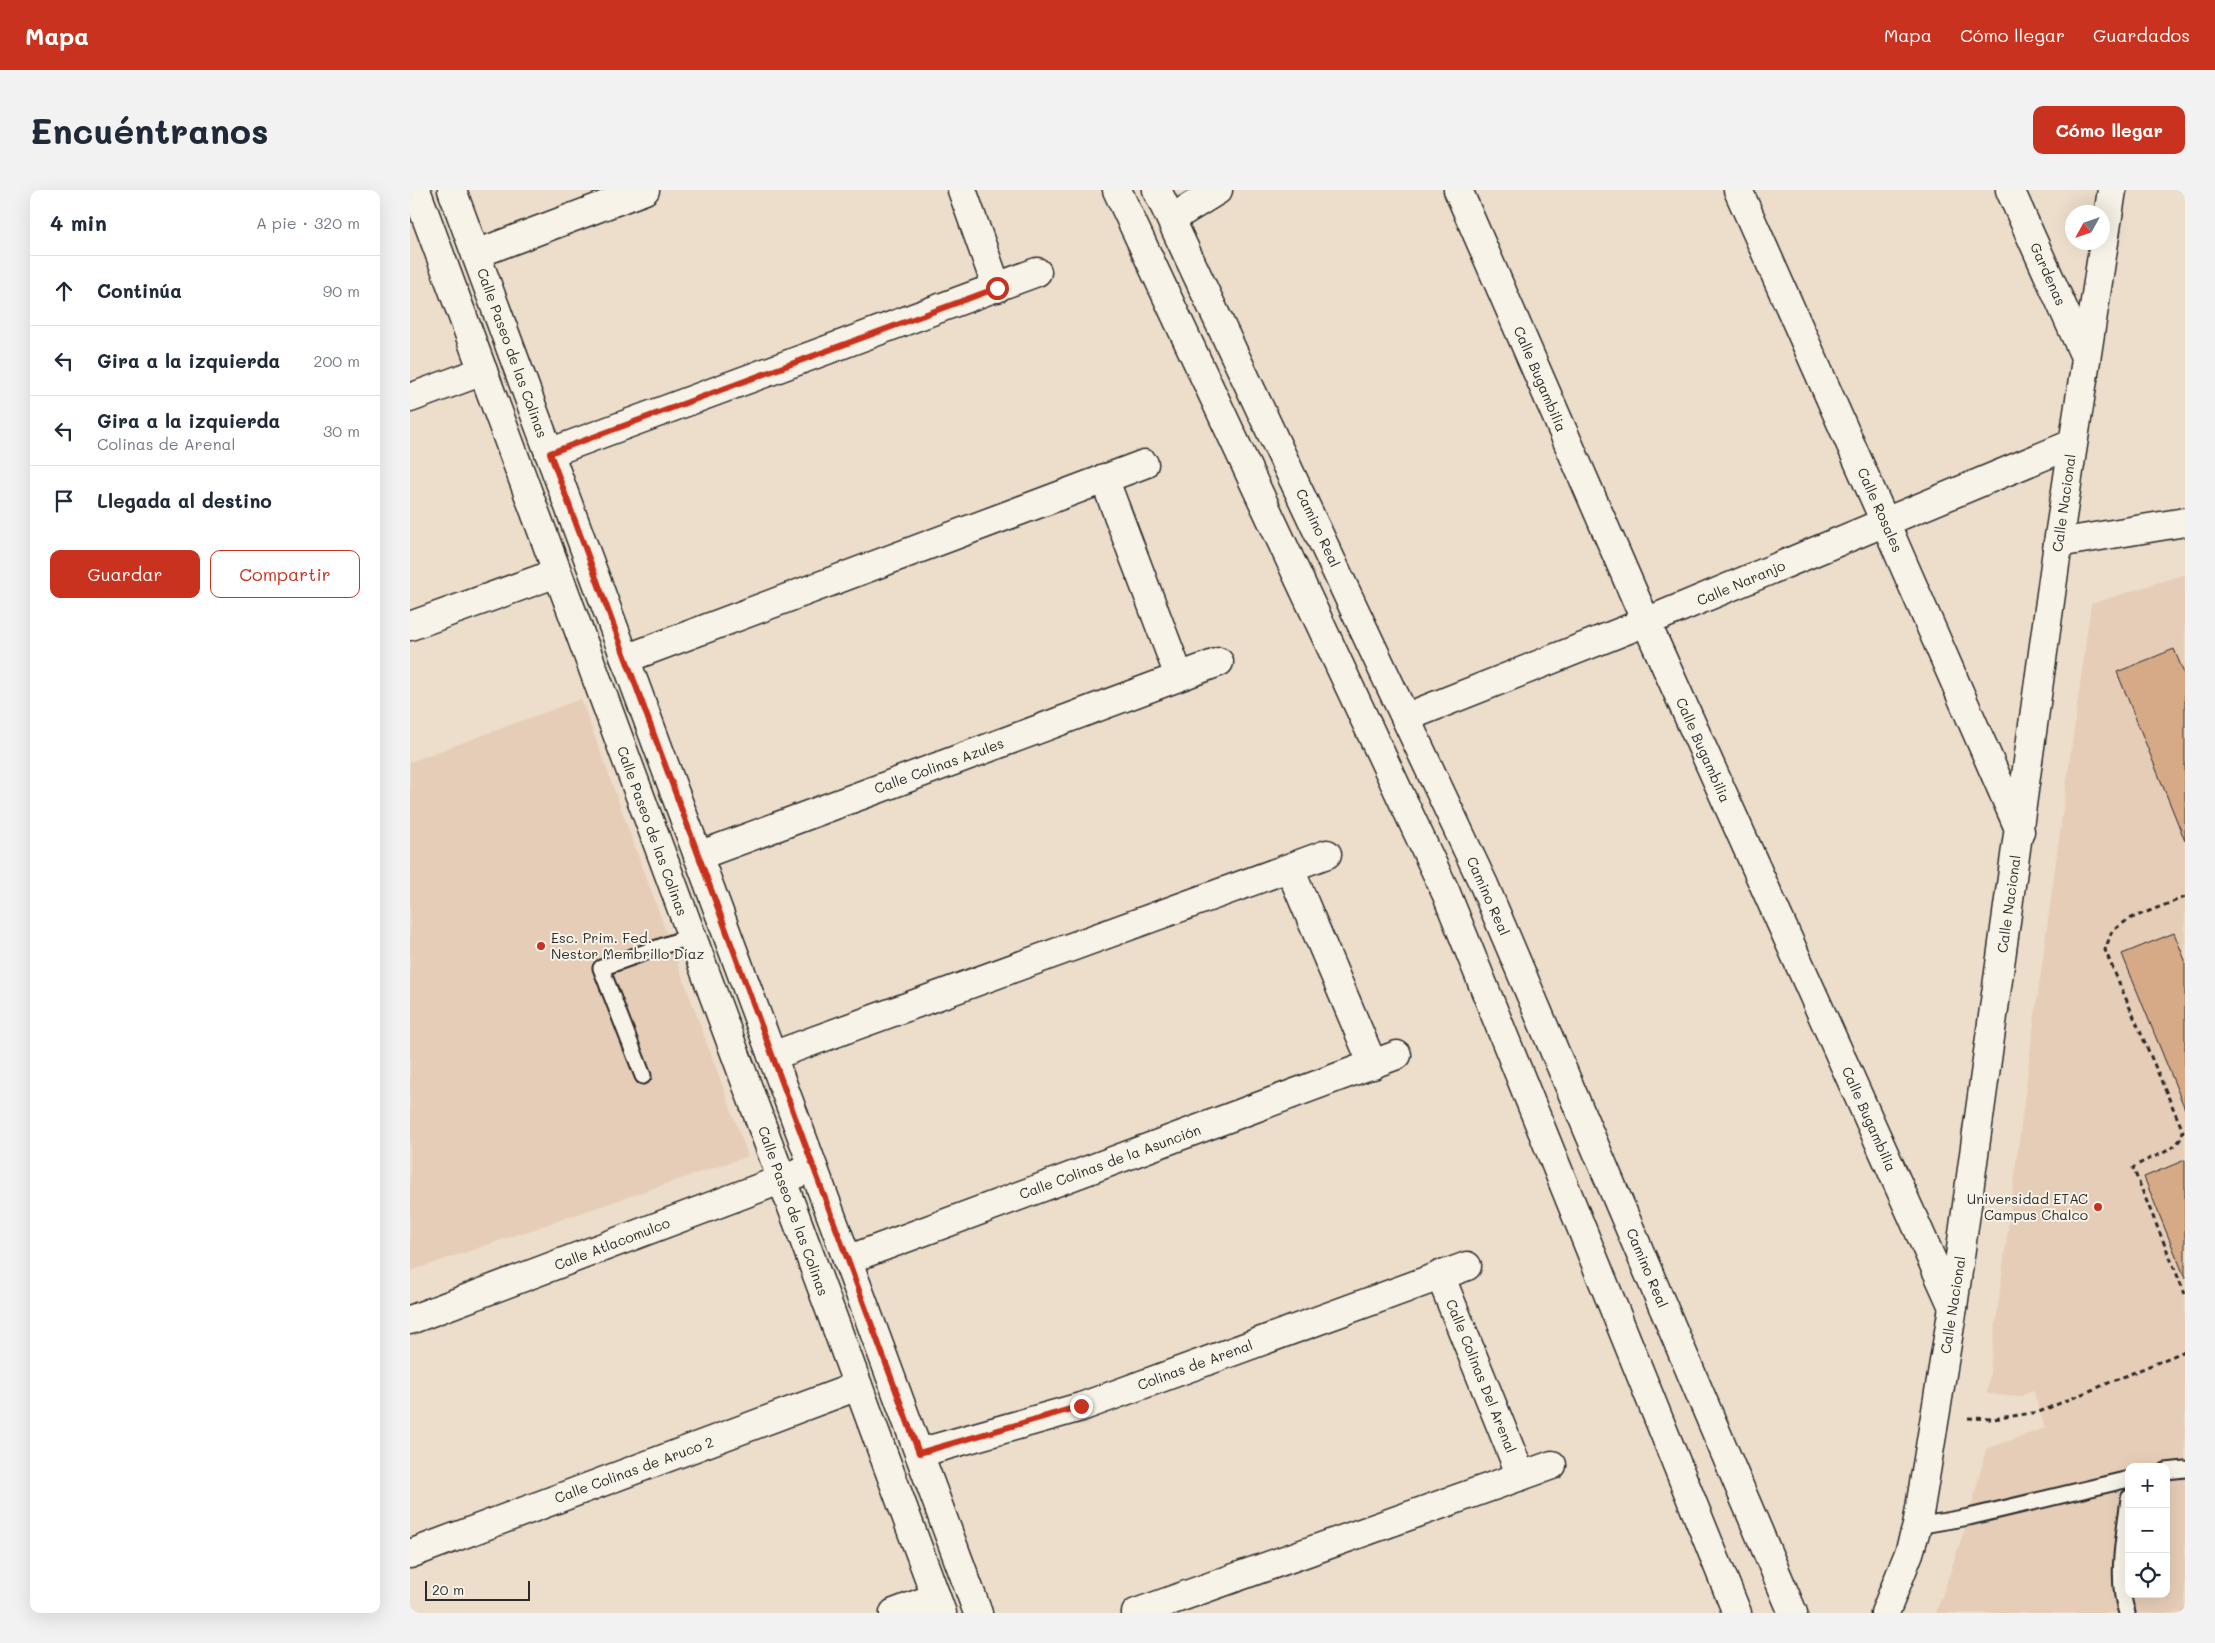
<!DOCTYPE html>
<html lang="es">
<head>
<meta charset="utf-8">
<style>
  body { margin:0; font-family:Mali,sans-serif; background:#f2f2f3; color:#1f2937 }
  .controls { position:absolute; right:15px; bottom:15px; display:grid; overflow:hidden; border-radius:10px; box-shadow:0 5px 20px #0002 }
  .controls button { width:45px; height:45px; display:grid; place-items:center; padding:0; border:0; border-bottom:1px solid #e0e1e3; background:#fff; color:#1f2937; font:25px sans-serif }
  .compass { position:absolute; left:1655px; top:15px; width:45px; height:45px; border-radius:50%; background:#fff; box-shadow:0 5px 20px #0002; rotate:230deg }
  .scale { position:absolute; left:15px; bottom:12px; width:105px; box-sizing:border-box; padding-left:5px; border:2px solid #2b2b2b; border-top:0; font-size:14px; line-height:18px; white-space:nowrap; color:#2b2b2b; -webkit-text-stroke:4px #f7f3e8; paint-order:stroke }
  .stop { position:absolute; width:15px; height:15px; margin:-11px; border:4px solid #c8321e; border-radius:50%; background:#fff }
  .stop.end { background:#c8321e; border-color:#fff; box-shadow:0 1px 5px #0008 }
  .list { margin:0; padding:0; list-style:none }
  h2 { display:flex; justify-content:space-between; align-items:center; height:65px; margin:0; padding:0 20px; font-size:21px }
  h2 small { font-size:16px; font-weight:400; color:#747a83 }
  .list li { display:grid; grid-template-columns:32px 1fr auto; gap:15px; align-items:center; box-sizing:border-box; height:70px; padding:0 20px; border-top:1px solid #e0e1e3 }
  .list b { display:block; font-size:19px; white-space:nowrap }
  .list p { margin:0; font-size:16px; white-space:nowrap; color:#747a83 }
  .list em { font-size:16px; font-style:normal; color:#747a83 }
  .actions { display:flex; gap:10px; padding:15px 20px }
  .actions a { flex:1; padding:11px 0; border:1px solid #c8321e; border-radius:10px; text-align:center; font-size:18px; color:#c8321e }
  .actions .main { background:#c8321e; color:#fff }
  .icon { flex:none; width:28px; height:28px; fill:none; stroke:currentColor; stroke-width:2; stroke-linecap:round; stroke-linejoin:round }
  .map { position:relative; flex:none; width:1775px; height:1423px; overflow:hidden; border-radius:10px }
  header { display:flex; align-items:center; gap:30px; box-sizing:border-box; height:70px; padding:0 25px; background:#c8321e; color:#fff }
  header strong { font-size:24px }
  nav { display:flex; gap:28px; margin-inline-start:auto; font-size:18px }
  .intro { display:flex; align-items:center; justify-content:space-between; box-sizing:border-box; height:120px; padding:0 30px }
  h1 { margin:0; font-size:35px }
  .button { padding:12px 22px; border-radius:10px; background:#c8321e; color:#fff; font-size:18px; font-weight:700 }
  main { display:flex; gap:30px; padding:0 30px }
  aside { flex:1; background:#fff; border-radius:10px; box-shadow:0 5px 20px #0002 }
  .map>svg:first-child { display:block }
  .built { fill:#e6cdb7; fill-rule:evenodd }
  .building { fill:#d6a987; stroke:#2b2b2b }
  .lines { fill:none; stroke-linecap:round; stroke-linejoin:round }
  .lane-casing { stroke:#2b2b2b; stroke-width:19 }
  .street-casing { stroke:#2b2b2b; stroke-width:31 }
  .secondary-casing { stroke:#2b2b2b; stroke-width:31 }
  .path { stroke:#2b2b2b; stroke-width:3; stroke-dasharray:5 4; stroke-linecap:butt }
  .lane { stroke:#f7f3e8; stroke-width:15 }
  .street { stroke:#f7f3e8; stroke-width:28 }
  .secondary { stroke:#f7f3e8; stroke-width:28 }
  .route { stroke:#c8321e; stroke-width:6 }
  .poi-dot { fill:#c8321e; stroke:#f7f3e8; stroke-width:2 }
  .labels { text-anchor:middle; stroke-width:4; stroke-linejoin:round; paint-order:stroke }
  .street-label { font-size:14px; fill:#2b2b2b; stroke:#f7f3e8 }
  .poi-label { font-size:14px; fill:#2b2b2b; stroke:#f7f3e8; text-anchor:start }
</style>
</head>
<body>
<header>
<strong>Mapa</strong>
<nav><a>Mapa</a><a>Cómo llegar</a><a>Guardados</a></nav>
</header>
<div class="intro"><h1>Encuéntranos</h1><a class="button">Cómo llegar</a></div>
<main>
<aside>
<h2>4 min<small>A pie · 320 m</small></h2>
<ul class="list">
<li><svg class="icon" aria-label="ahead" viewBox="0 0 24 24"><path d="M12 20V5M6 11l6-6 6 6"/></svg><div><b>Continúa</b></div><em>90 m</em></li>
<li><svg class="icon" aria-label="left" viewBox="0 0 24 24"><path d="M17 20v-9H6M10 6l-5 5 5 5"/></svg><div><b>Gira a la izquierda</b></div><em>200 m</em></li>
<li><svg class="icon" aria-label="left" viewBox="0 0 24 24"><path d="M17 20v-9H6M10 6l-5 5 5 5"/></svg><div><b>Gira a la izquierda</b><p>Colinas de Arenal</p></div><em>30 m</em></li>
<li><svg class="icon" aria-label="arrive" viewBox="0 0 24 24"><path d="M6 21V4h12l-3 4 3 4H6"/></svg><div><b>Llegada al destino</b></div></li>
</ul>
<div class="actions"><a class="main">Guardar</a><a>Compartir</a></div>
</aside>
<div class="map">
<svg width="1775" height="1423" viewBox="0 0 1775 1423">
  <rect width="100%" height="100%" fill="#edddcb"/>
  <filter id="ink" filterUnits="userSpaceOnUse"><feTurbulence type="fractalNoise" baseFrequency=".02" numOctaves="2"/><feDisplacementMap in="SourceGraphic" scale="10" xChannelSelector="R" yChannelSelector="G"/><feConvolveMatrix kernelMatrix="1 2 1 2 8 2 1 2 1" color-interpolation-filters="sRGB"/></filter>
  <g filter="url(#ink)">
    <!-- built -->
    <g class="built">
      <path d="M1775,384V1423H1526L1559,1327L1576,1259L1635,1238L1623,1200L1609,1207L1577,1204L1624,833L1681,414ZM1719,1277H1756V1404H1719Z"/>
      <polygon points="171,509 338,966 0,1081 0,572"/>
    </g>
    <!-- building -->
    <g class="building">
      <polygon points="1764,459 1775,486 1775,651 1707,482"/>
      <polygon points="1764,743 1775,770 1775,919 1712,764"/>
      <polygon points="1775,970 1775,1088 1734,987"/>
    </g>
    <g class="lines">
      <!-- lane casing -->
      <g class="lane-casing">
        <g id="lane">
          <polyline points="233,886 191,778 281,746"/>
          <polyline points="1756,1281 1775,1279"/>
          <polyline points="1507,1336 1559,1327 1719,1289"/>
          <path d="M1717,1423C1705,1388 1715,1344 1719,1308"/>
        </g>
      </g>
      <!-- street casing -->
      <g class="street-casing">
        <g id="street">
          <polyline points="6,0 532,1423"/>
          <polyline points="42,0 568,1423"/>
          <polyline points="552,0 587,98"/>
          <polyline points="1048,0 1236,432 1543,1117"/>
          <polyline points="1328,0 1475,332 1610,641"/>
          <polyline points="1600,0 1676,169"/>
          <polyline points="761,29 808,0"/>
          <polyline points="66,64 235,0"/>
          <polyline points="0,208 73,181"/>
          <polyline points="139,263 627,82"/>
          <polyline points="694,288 769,486"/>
          <polyline points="1648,353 1775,332"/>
          <polyline points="0,436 147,383"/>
          <polyline points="215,469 734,274"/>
          <polyline points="997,527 1236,432 1662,254"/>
          <polyline points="288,666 809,472"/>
          <polyline points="880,679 963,875"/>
          <polyline points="362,866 917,664"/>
          <polyline points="437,1070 987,865"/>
          <polyline points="1030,1085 1111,1286"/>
          <polyline points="0,1130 389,983"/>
          <polyline points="509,1263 671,1217 1057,1076"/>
          <polyline points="0,1364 448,1196"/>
          <polyline points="484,1423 526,1407"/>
          <polyline points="726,1423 1142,1275"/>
          <polyline points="1475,1423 1499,1363 1507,1336 1543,1117 1648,353 1702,0"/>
        </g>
      </g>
      <!-- secondary casing -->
      <g class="secondary-casing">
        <g id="secondary">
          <polyline points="707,0 1036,703 1327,1423"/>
          <polyline points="747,0 1074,695 1383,1423"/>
        </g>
      </g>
      <!-- path -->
      <g class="path">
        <path d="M1775,707L1719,729L1702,741L1695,760L1773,941C1770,963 1739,965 1723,978L1775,1104"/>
        <polyline points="1558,1228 1583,1229 1629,1222 1775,1161"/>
      </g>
      <!-- lane -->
      <use href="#lane" class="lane"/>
      <!-- street -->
      <use href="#street" class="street"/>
      <!-- secondary -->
      <use href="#secondary" class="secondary"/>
    </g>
  </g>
  <g class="lines" filter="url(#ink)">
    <!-- route -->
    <polyline class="route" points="587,98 140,263 509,1263 671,1216"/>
  </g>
  <!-- markers -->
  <g class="poi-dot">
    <circle cx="131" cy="756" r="5"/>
    <circle cx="1688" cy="1017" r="5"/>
  </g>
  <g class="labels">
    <!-- street labels -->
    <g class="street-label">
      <text transform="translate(1638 84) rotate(66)" y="5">Gardenas</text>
      <text transform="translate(102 163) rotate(70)" y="5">Calle Paseo de las Colinas</text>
      <text transform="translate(1130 189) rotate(67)" y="5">Calle Bugambilia</text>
      <text transform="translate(1654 313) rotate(-82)" y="5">Calle Nacional</text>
      <text transform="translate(1470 320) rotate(66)" y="5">Calle Rosales</text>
      <text transform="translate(908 338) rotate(65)" y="5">Camino Real</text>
      <text transform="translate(1331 393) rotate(-23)" y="5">Calle Naranjo</text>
      <text transform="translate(1293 560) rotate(66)" y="5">Calle Bugambilia</text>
      <text transform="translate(529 576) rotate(-20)" y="5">Calle Colinas Azules</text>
      <text transform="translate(242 641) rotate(70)" y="5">Calle Paseo de las Colinas</text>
      <text transform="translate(1078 706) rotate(66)" y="5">Camino Real</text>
      <text transform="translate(1599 714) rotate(-82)" y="5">Calle Nacional</text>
      <text transform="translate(1459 929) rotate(66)" y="5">Calle Bugambilia</text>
      <text transform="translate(700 972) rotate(-20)" y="5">Calle Colinas de la Asunción</text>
      <text transform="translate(383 1021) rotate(70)" y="5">Calle Paseo de las Colinas</text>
      <text transform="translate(202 1054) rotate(-21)" y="5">Calle Atlacomulco</text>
      <text transform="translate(1237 1078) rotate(67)" y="5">Camino Real</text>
      <text transform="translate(1543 1115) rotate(-81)" y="5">Calle Nacional</text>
      <text transform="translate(785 1175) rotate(-20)" y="5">Colinas de Arenal</text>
      <text transform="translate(1071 1186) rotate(68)" y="5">Calle Colinas Del Arenal</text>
      <text transform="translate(224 1280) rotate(-20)" y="5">Calle Colinas de Aruco 2</text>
    </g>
    <!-- poi labels -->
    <g class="poi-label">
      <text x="141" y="753">Esc. Prim. Fed.<tspan x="141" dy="16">Nestor Membrillo Díaz</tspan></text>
      <text x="1678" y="1014" text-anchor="end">Universidad ETAC<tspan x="1678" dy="16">Campus Chalco</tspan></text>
    </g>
  </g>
</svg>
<div class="controls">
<button>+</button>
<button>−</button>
<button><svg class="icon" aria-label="locate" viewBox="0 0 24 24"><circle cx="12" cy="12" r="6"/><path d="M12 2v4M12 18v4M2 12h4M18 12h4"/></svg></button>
</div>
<svg class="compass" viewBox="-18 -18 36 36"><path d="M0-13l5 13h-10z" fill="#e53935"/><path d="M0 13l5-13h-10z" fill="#747a83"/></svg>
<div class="scale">20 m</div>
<div class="stop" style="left:587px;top:98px"></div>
<div class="stop end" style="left:671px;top:1216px"></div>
</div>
</main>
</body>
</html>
